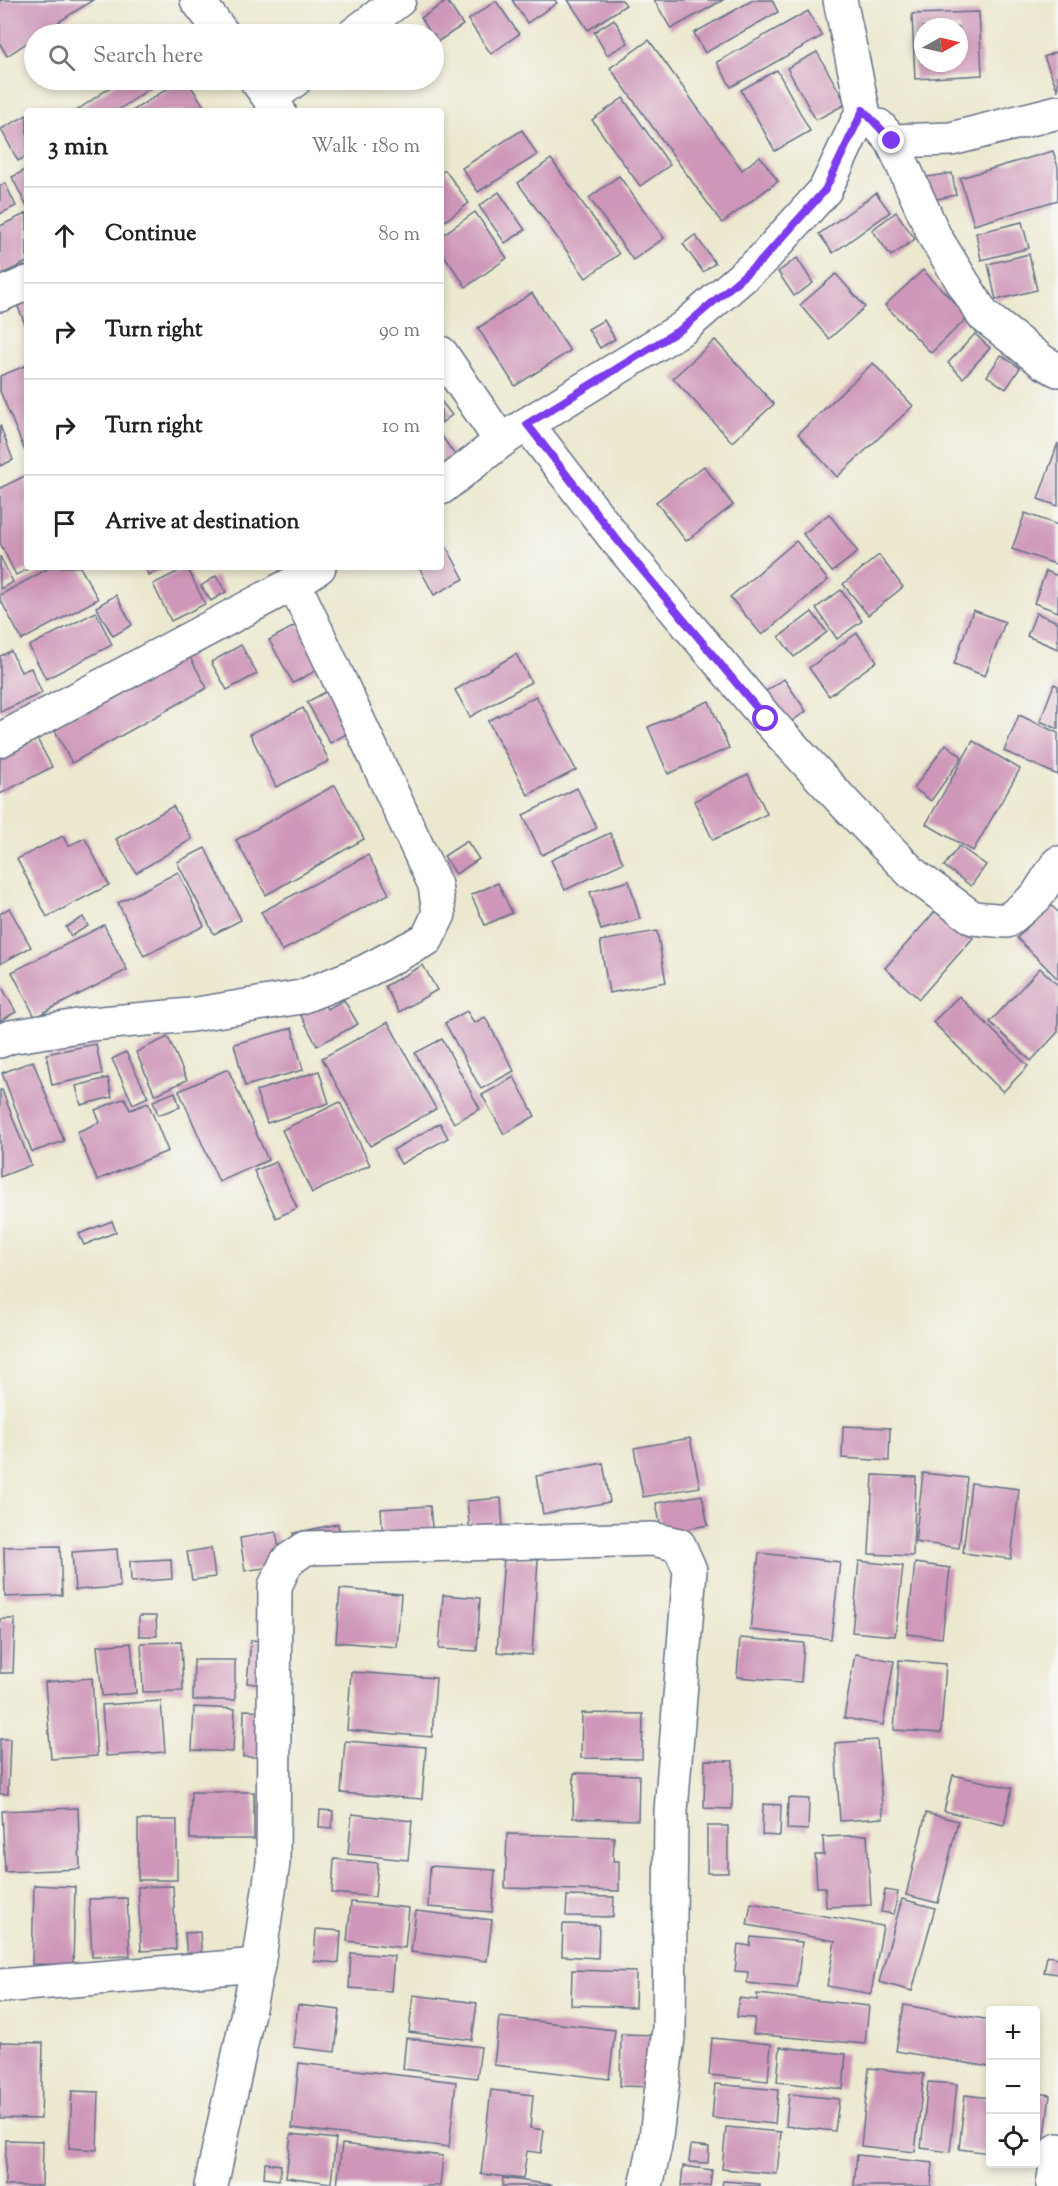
<!DOCTYPE html>
<html lang="en">
<head>
<meta charset="utf-8">
<style>
  body { margin:0; font-family:"Sorts Mill Goudy",serif; background:#f6f6f6; color:#222 }
  .controls { position:absolute; right:18px; bottom:18px; display:grid; overflow:hidden; border-radius:6px; box-shadow:0 3px 9px #0003 }
  .controls button { width:54px; height:54px; display:grid; place-items:center; padding:0; border:0; border-bottom:2px solid #e0e0e0; background:#fff; color:#222; font:30px sans-serif }
  .compass { position:absolute; left:914px; top:18px; width:54px; height:54px; border-radius:50%; background:#fff; box-shadow:0 3px 9px #0003; rotate:82deg }
  .stop { position:absolute; width:18px; height:18px; margin:-14px; border:4px solid #7c3aed; border-radius:50%; background:#fff }
  .stop.end { background:#7c3aed; border-color:#fff; box-shadow:0 2px 6px #0008 }
  .list { margin:0; padding:0; list-style:none }
  h2 { display:flex; justify-content:space-between; align-items:center; height:78px; margin:0; padding:0 24px; font-size:26px }
  h2 small { font-size:20px; font-weight:400; color:#767676 }
  .list li { display:grid; grid-template-columns:39px 1fr auto; gap:18px; align-items:center; box-sizing:border-box; height:96px; padding:0 24px; border-top:2px solid #e0e0e0 }
  .list b { display:block; font-size:22px; white-space:nowrap }
  .list em { font-size:20px; font-style:normal; color:#767676 }
  .icon { flex:none; width:33px; height:33px; fill:none; stroke:currentColor; stroke-width:2; stroke-linecap:round; stroke-linejoin:round }
  .map { position:relative; flex:none; width:1058px; height:2186px; overflow:hidden }
  .search { position:absolute; background:#fff; box-shadow:0 3px 9px #0003; left:24px; top:24px; width:420px; height:66px; display:flex; align-items:center; gap:15px; box-sizing:border-box; padding:0 21px; border-radius:33px; color:#767676; font-size:22px }
  .panel { position:absolute; background:#fff; box-shadow:0 3px 9px #0003; left:24px; top:108px; width:420px; height:462px; border-radius:6px }
  .map>svg:first-child { display:block }
  .building { fill:#ce96b8; fill-rule:evenodd }
  .lines { fill:none; stroke-linecap:round; stroke-linejoin:round }
  .street-casing { stroke:#647086; stroke-width:36 }
  .street { stroke:#fff; stroke-width:33 }
  .route { stroke:#7c3aed; stroke-width:8 }
</style>
</head>
<body>
<div class="map">
<svg width="1058" height="2186" viewBox="0 0 1058 2186">
  <rect width="100%" height="100%" fill="#f6f6f2"/>
  <filter id="ink" filterUnits="userSpaceOnUse"><feTurbulence type="fractalNoise" baseFrequency=".0167" numOctaves="2"/><feDisplacementMap in="SourceGraphic" scale="12" xChannelSelector="R" yChannelSelector="G"/><feConvolveMatrix kernelMatrix="1 2 1 2 8 2 1 2 1" color-interpolation-filters="sRGB"/></filter>
  <filter id="wash" filterUnits="userSpaceOnUse"><feTurbulence type="fractalNoise" baseFrequency=".008" numOctaves="4" result="noise"/><feDisplacementMap in="SourceGraphic" scale="24" xChannelSelector="R" yChannelSelector="G"/><feGaussianBlur stdDeviation="1.35" result="paint"/><feColorMatrix in="noise" values="0 0 0 0 0 0 0 0 0 0 0 0 0 0 0 0 0 1.4 0 .05"/><feComposite in="paint" operator="in"/></filter>
  <g filter="url(#wash)">
    <rect width="100%" height="100%" fill="#ece8cf"/>
    <g id="blocks">
      <!-- building -->
      <g class="building">
        <polygon points="0,0 93,0 40,34 34,34 34,38 7,56 0,44"/>
        <polygon points="512,0 555,0 557,3 527,23"/>
        <polygon points="568,0 622,0 626,5 588,30"/>
        <polygon points="654,0 723,0 671,29"/>
        <polygon points="753,0 772,0 778,12 705,53 694,33"/>
        <polygon points="447,1 463,25 437,42 434,34 431,34 421,18"/>
        <polygon points="496,1 519,34 491,54 468,20"/>
        <polygon points="808,11 822,36 731,87 717,62"/>
        <path d="M979,12L982,75L915,79L912,14ZM923,27H959V63H923Z"/>
        <polygon points="614,19 628,43 607,55 594,32"/>
        <polygon points="649,40 742,170 760,156 778,181 722,223 610,68"/>
        <polygon points="1058,51 1058,91 1044,57"/>
        <polygon points="817,52 846,104 816,120 787,68"/>
        <polygon points="777,70 810,131 775,151 741,90"/>
        <polygon points="121,80 162,80 117,111 76,111"/>
        <polygon points="181,80 187,80 207,111 132,111"/>
        <polygon points="623,98 670,165 640,186 592,120"/>
        <polygon points="27,115 27,156 18,161 1,129"/>
        <polygon points="522,130 537,155 478,192 462,168"/>
        <polygon points="1053,151 1058,167 1058,200 974,225 960,178"/>
        <polygon points="551,159 619,254 586,278 518,183"/>
        <polygon points="27,169 27,207 12,177"/>
        <polygon points="445,170 469,203 441,224 441,173"/>
        <polygon points="952,173 956,195 932,200 927,177"/>
        <polygon points="619,176 664,238 633,260 589,198"/>
        <polygon points="5,183 16,206 0,214 0,186"/>
        <polygon points="499,192 525,230 505,243 479,206"/>
        <polygon points="876,193 890,212 833,253 819,234"/>
        <polygon points="475,212 507,258 466,287 441,251 441,236"/>
        <polygon points="896,212 915,239 891,256 872,230"/>
        <polygon points="27,213 27,262 0,275 0,226"/>
        <polygon points="1022,222 1029,248 981,260 976,233"/>
        <polygon points="695,235 715,263 703,272 683,244"/>
        <polygon points="1029,254 1037,290 996,300 988,264"/>
        <polygon points="797,258 813,283 794,296 778,272"/>
        <polygon points="923,270 968,317 931,353 885,305"/>
        <polygon points="836,274 865,307 829,339 800,305"/>
        <polygon points="532,293 570,351 515,386 478,328"/>
        <polygon points="27,297 27,329 16,302"/>
        <polygon points="604,320 615,339 600,348 588,329"/>
        <polygon points="975,334 990,348 963,378 948,363"/>
        <polygon points="715,340 774,404 732,442 673,378"/>
        <polygon points="1001,355 1020,368 1006,389 987,376"/>
        <polygon points="873,363 913,406 837,477 798,434"/>
        <polygon points="27,365 27,450 25,451 0,391 0,376"/>
        <polygon points="441,401 452,415 441,423"/>
        <polygon points="0,425 13,460 0,466"/>
        <polygon points="441,435 459,461 441,474"/>
        <polygon points="1058,443 1058,506 1038,499"/>
        <polygon points="704,466 733,505 686,541 656,502"/>
        <polygon points="27,475 27,567 32,567 16,575 0,543 0,488"/>
        <polygon points="1025,513 1058,525 1058,565 1012,549"/>
        <polygon points="829,514 858,552 832,572 803,534"/>
        <polygon points="796,541 828,580 762,635 730,597"/>
        <polygon points="446,546 464,579 434,595 419,567 441,567 441,549"/>
        <polygon points="879,555 903,587 868,615 843,584"/>
        <polygon points="0,556 13,582 0,589"/>
        <polygon points="51,567 80,567 98,599 22,640 0,599 0,595"/>
        <polygon points="145,567 169,567 148,575"/>
        <polygon points="187,567 205,604 171,621 153,584"/>
        <polygon points="1046,571 1058,576 1058,612 1034,603"/>
        <polygon points="216,576 226,592 211,601 201,586"/>
        <polygon points="841,590 862,621 837,639 816,608"/>
        <polygon points="116,595 132,625 113,636 96,607"/>
        <polygon points="973,610 1005,622 985,676 954,664"/>
        <polygon points="96,612 112,645 46,679 29,646"/>
        <polygon points="812,612 827,632 794,657 779,637"/>
        <polygon points="1036,613 1058,622 1058,649 1027,636"/>
        <polygon points="298,624 323,667 293,683 269,640"/>
        <polygon points="857,633 877,661 829,696 809,668"/>
        <polygon points="241,645 257,674 227,690 211,662"/>
        <polygon points="11,651 21,672 31,668 42,693 0,712 0,656"/>
        <polygon points="187,652 207,688 72,763 53,727"/>
        <polygon points="516,654 531,682 470,717 455,690"/>
        <polygon points="784,679 806,711 785,726 762,694"/>
        <polygon points="1054,684 1058,686 1058,729 1040,721"/>
        <polygon points="331,689 354,730 330,743 307,702"/>
        <polygon points="536,696 576,770 528,795 488,721"/>
        <polygon points="709,701 729,748 668,774 648,727"/>
        <polygon points="303,708 329,761 276,787 250,734"/>
        <polygon points="1019,715 1058,733 1058,775 1004,751"/>
        <polygon points="37,739 52,767 0,794 0,758"/>
        <polygon points="973,741 1020,769 973,851 926,824"/>
        <polygon points="946,744 962,757 931,801 914,788"/>
        <polygon points="748,774 767,814 713,840 694,801"/>
        <polygon points="335,785 364,839 266,895 236,840"/>
        <polygon points="577,788 597,828 542,855 523,815"/>
        <polygon points="173,806 192,839 136,873 116,839"/>
        <polygon points="610,833 623,863 565,890 551,860"/>
        <polygon points="63,836 68,846 85,838 109,885 47,917 17,859"/>
        <polygon points="467,841 479,859 456,874 444,856"/>
        <polygon points="959,846 986,865 971,886 944,866"/>
        <polygon points="205,848 241,920 214,934 177,862"/>
        <polygon points="368,855 389,894 282,951 261,912"/>
        <polygon points="178,872 204,926 144,956 118,903"/>
        <polygon points="629,881 640,919 601,930 590,892"/>
        <polygon points="498,883 512,913 485,925 471,895"/>
        <polygon points="1050,904 1058,912 1058,979 1017,938"/>
        <polygon points="939,907 973,938 919,999 885,968"/>
        <polygon points="9,908 31,947 0,964 0,914"/>
        <polygon points="83,917 88,926 71,936 66,927"/>
        <polygon points="104,925 127,970 35,1017 12,972"/>
        <polygon points="657,931 666,982 609,993 600,941"/>
        <polygon points="423,965 437,990 399,1012 385,986"/>
        <polygon points="1040,968 1058,985 1058,1032 1031,1061 990,1022"/>
        <polygon points="0,984 16,1012 0,1021"/>
        <polygon points="959,996 1028,1066 1003,1092 933,1022"/>
        <polygon points="321,998 327,1009 344,1000 358,1024 317,1046 298,1010"/>
        <polygon points="467,1011 474,1023 485,1017 514,1071 481,1089 445,1023"/>
        <polygon points="388,1022 436,1109 370,1146 322,1058"/>
        <polygon points="292,1028 303,1070 245,1086 234,1044"/>
        <polygon points="168,1037 187,1080 155,1095 136,1052"/>
        <polygon points="442,1039 480,1109 454,1123 415,1053"/>
        <polygon points="96,1044 102,1074 52,1085 46,1054"/>
        <polygon points="126,1052 148,1097 133,1104 112,1059"/>
        <polygon points="33,1061 64,1141 32,1152 2,1073"/>
        <polygon points="228,1069 268,1160 219,1182 179,1091"/>
        <polygon points="319,1071 329,1103 267,1123 256,1091"/>
        <polygon points="514,1077 535,1116 504,1134 482,1095"/>
        <polygon points="108,1078 112,1097 81,1105 76,1086"/>
        <polygon points="0,1090 2,1090 31,1165 0,1177"/>
        <polygon points="175,1092 180,1107 158,1115 153,1101"/>
        <polygon points="125,1098 130,1110 148,1103 168,1151 97,1180 77,1132 100,1122 95,1110"/>
        <polygon points="340,1102 370,1165 312,1193 282,1130"/>
        <polygon points="440,1123 448,1138 401,1164 393,1150"/>
        <polygon points="276,1162 297,1208 276,1218 254,1171"/>
        <polygon points="112,1221 116,1232 84,1245 79,1234"/>
        <polygon points="843,1426 890,1428 889,1461 842,1458"/>
        <polygon points="690,1438 700,1487 643,1497 634,1448"/>
        <polygon points="603,1463 610,1502 543,1514 536,1476"/>
        <polygon points="923,1473 967,1478 959,1548 915,1542"/>
        <polygon points="873,1475 916,1477 913,1556 869,1554"/>
        <polygon points="971,1483 1019,1489 1011,1559 963,1553"/>
        <polygon points="702,1495 708,1525 662,1534 656,1503"/>
        <polygon points="501,1498 503,1529 470,1533 467,1501"/>
        <polygon points="430,1506 433,1538 383,1541 381,1509"/>
        <polygon points="338,1524 340,1535 295,1544 293,1533"/>
        <polygon points="276,1532 282,1565 245,1571 240,1538"/>
        <polygon points="60,1546 62,1595 5,1597 4,1547"/>
        <polygon points="211,1548 215,1577 192,1580 187,1552"/>
        <polygon points="117,1549 120,1587 75,1590 72,1552"/>
        <polygon points="759,1553 840,1562 831,1639 750,1630"/>
        <polygon points="504,1557 538,1560 532,1655 497,1652"/>
        <polygon points="171,1559 172,1579 131,1582 130,1561"/>
        <polygon points="859,1561 903,1566 895,1636 852,1632"/>
        <polygon points="915,1563 950,1568 942,1638 907,1634"/>
        <polygon points="340,1589 401,1594 397,1647 336,1642"/>
        <polygon points="443,1595 480,1598 477,1651 439,1649"/>
        <polygon points="139,1616 156,1616 157,1636 139,1636"/>
        <polygon points="0,1619 15,1619 13,1673 0,1673"/>
        <polygon points="740,1638 804,1643 801,1682 737,1677"/>
        <polygon points="251,1640 270,1642 266,1685 247,1683"/>
        <polygon points="181,1642 183,1691 143,1692 141,1643"/>
        <polygon points="131,1643 136,1693 102,1696 97,1646"/>
        <polygon points="855,1654 894,1661 883,1725 844,1718"/>
        <polygon points="194,1660 235,1660 235,1700 193,1700"/>
        <polygon points="899,1660 946,1664 941,1733 894,1730"/>
        <polygon points="351,1672 436,1678 432,1737 347,1730"/>
        <polygon points="92,1678 97,1756 51,1759 45,1682"/>
        <polygon points="161,1701 165,1752 106,1756 102,1705"/>
        <polygon points="194,1707 235,1709 233,1752 192,1750"/>
        <polygon points="244,1710 268,1711 267,1757 243,1757"/>
        <polygon points="582,1713 643,1714 642,1759 581,1758"/>
        <polygon points="0,1739 10,1739 8,1794 0,1794"/>
        <polygon points="877,1740 883,1818 840,1821 835,1743"/>
        <polygon points="345,1741 426,1747 422,1799 341,1793"/>
        <polygon points="705,1760 733,1761 732,1809 704,1808"/>
        <polygon points="574,1773 639,1775 638,1820 573,1818"/>
        <polygon points="953,1775 1012,1788 1004,1825 944,1811"/>
        <polygon points="191,1792 254,1792 254,1839 190,1839"/>
        <polygon points="788,1798 809,1799 808,1830 787,1829"/>
        <polygon points="763,1804 781,1805 780,1836 762,1835"/>
        <polygon points="78,1808 80,1869 5,1872 2,1811"/>
        <polygon points="320,1810 333,1811 332,1828 319,1827"/>
        <polygon points="926,1813 958,1821 938,1903 906,1895"/>
        <polygon points="352,1814 412,1821 408,1860 348,1854"/>
        <rect x="138" y="1820" width="39" height="60"/>
        <rect x="707" y="1826" width="21" height="47"/>
        <polygon points="507,1834 614,1837 613,1861 619,1861 619,1891 505,1888"/>
        <polygon points="867,1835 871,1905 826,1907 825,1887 817,1887 815,1855 824,1855 823,1837"/>
        <polygon points="334,1859 378,1863 375,1897 332,1893"/>
        <polygon points="430,1866 495,1870 492,1912 428,1907"/>
        <polygon points="34,1885 75,1887 73,1965 32,1964"/>
        <polygon points="173,1886 176,1949 141,1951 138,1887"/>
        <polygon points="885,1890 898,1892 894,1914 881,1912"/>
        <polygon points="567,1896 614,1897 613,1917 566,1916"/>
        <polygon points="127,1898 130,1956 92,1957 89,1899"/>
        <polygon points="902,1899 935,1908 912,1991 879,1982"/>
        <polygon points="351,1902 409,1908 405,1948 347,1941"/>
        <polygon points="751,1903 883,1926 871,1994 827,1986 835,1941 747,1925"/>
        <polygon points="416,1911 492,1920 487,1961 411,1952"/>
        <polygon points="563,1924 599,1925 598,1958 562,1956"/>
        <polygon points="316,1929 341,1931 339,1963 314,1961"/>
        <polygon points="200,1932 202,1960 187,1961 185,1933"/>
        <polygon points="751,1937 802,1942 797,1988 747,1983 748,1972 735,1971 738,1944 750,1946"/>
        <polygon points="351,1953 394,1956 391,1991 349,1988"/>
        <polygon points="1047,1956 1058,1958 1058,1974 1044,1972"/>
        <polygon points="572,1970 636,1972 635,2007 571,2005"/>
        <polygon points="757,1994 869,2006 865,2044 753,2034 755,2018 737,2017 739,1998 757,2000"/>
        <polygon points="413,1995 477,2003 472,2040 409,2032"/>
        <polygon points="298,2005 340,2010 335,2052 293,2047"/>
        <polygon points="904,2005 990,2020 990,2067 896,2051"/>
        <polygon points="499,2017 615,2030 609,2079 494,2065"/>
        <polygon points="621,2034 658,2035 656,2087 620,2086"/>
        <polygon points="406,2038 481,2047 477,2078 403,2069"/>
        <polygon points="712,2038 771,2044 768,2081 709,2075"/>
        <polygon points="0,2042 43,2043 41,2119 0,2118"/>
        <polygon points="780,2047 846,2054 843,2089 777,2082"/>
        <polygon points="299,2063 456,2082 449,2147 292,2128"/>
        <polygon points="869,2068 924,2074 915,2152 861,2146"/>
        <polygon points="928,2082 957,2084 950,2152 921,2148"/>
        <polygon points="715,2084 778,2090 775,2124 712,2118"/>
        <polygon points="491,2090 533,2095 530,2128 544,2130 541,2153 527,2151 523,2179 481,2174"/>
        <polygon points="72,2091 99,2092 97,2150 69,2148"/>
        <polygon points="1036,2093 1050,2095 1042,2161 1036,2160"/>
        <polygon points="789,2094 839,2099 835,2131 786,2126"/>
        <polygon points="965,2095 990,2098 990,2153 959,2149"/>
        <polygon points="726,2127 781,2132 777,2174 722,2169"/>
        <polygon points="291,2134 336,2139 331,2183 286,2177"/>
        <polygon points="6,2140 43,2141 42,2186 5,2186"/>
        <polygon points="342,2144 443,2156 440,2186 337,2186"/>
        <polygon points="691,2145 709,2147 708,2163 689,2162"/>
        <polygon points="857,2155 933,2163 931,2186 854,2186"/>
        <polygon points="265,2163 281,2165 279,2180 264,2178"/>
        <polygon points="683,2166 712,2170 710,2186 681,2186"/>
        <polygon points="503,2178 552,2185 552,2186 502,2186"/>
        <polygon points="723,2181 760,2184 760,2186 722,2186"/>
      </g>
    </g>
  </g>
  <g filter="url(#ink)">
    <use href="#blocks" fill-opacity="0" stroke="#647086" stroke-width="1.5"/>
    <g class="lines">
      <!-- street casing -->
      <g class="street-casing">
        <g id="street">
          <polyline points="197,0 223,34"/>
          <polyline points="354,34 399,0"/>
          <polyline points="256,80 279,111"/>
          <polyline points="270,98 295,80"/>
          <polyline points="879,126 892,141 951,139 1058,112"/>
          <polyline points="892,141 935,237 983,315 1043,362 1058,370"/>
          <polyline points="0,295 27,283"/>
          <polyline points="441,353 501,441"/>
          <polyline points="527,424 613,536 767,719 849,808 914,875 973,918 1007,921 1036,897 1058,863"/>
          <polyline points="441,488 501,441 527,424 683,328 762,260 825,190 863,110 840,0"/>
          <polyline points="0,740 294,583 319,567"/>
          <polyline points="0,1041 10,1037 90,1024 191,1015 301,997 364,972 427,939 439,914 435,885 294,583"/>
          <polyline points="0,1986 258,1965"/>
          <polyline points="211,2186 258,1965 273,1863 275,1586 287,1561 306,1548 653,1539 679,1545 690,1570 671,1811 669,2029 655,2145 646,2186"/>
          <polyline points="1053,2186 1058,2150"/>
        </g>
      </g>
      <!-- street -->
      <use href="#street" class="street"/>
    </g>
  </g>
  <g class="lines" filter="url(#ink)">
    <!-- route -->
    <polyline class="route" points="766,719 614,536 527,424 683,328 762,260 825,190 863,110 892,141"/>
  </g>
</svg>
<div class="controls">
<button>+</button>
<button>−</button>
<button><svg class="icon" aria-label="locate" viewBox="0 0 24 24"><circle cx="12" cy="12" r="6"/><path d="M12 2v4M12 18v4M2 12h4M18 12h4"/></svg></button>
</div>
<svg class="compass" viewBox="-18 -18 36 36"><path d="M0-13l5 13h-10z" fill="#e53935"/><path d="M0 13l5-13h-10z" fill="#767676"/></svg>
<div class="stop" style="left:766px;top:719px"></div>
<div class="stop end" style="left:892px;top:141px"></div>
<div class="search"><svg class="icon" aria-label="search" viewBox="0 0 24 24"><circle cx="10" cy="10" r="6"/><path d="M15 15l6 6"/></svg>Search here</div>
<section class="panel">
<h2>3 min<small>Walk · 180 m</small></h2>
<ul class="list">
<li><svg class="icon" aria-label="ahead" viewBox="0 0 24 24"><path d="M12 20V5M6 11l6-6 6 6"/></svg><div><b>Continue</b></div><em>80 m</em></li>
<li><svg class="icon" aria-label="right" viewBox="0 0 24 24"><path d="M7 20v-9h11M14 6l5 5-5 5"/></svg><div><b>Turn right</b></div><em>90 m</em></li>
<li><svg class="icon" aria-label="right" viewBox="0 0 24 24"><path d="M7 20v-9h11M14 6l5 5-5 5"/></svg><div><b>Turn right</b></div><em>10 m</em></li>
<li><svg class="icon" aria-label="arrive" viewBox="0 0 24 24"><path d="M6 21V4h12l-3 4 3 4H6"/></svg><div><b>Arrive at destination</b></div></li>
</ul>
</section>
</div>
</body>
</html>
